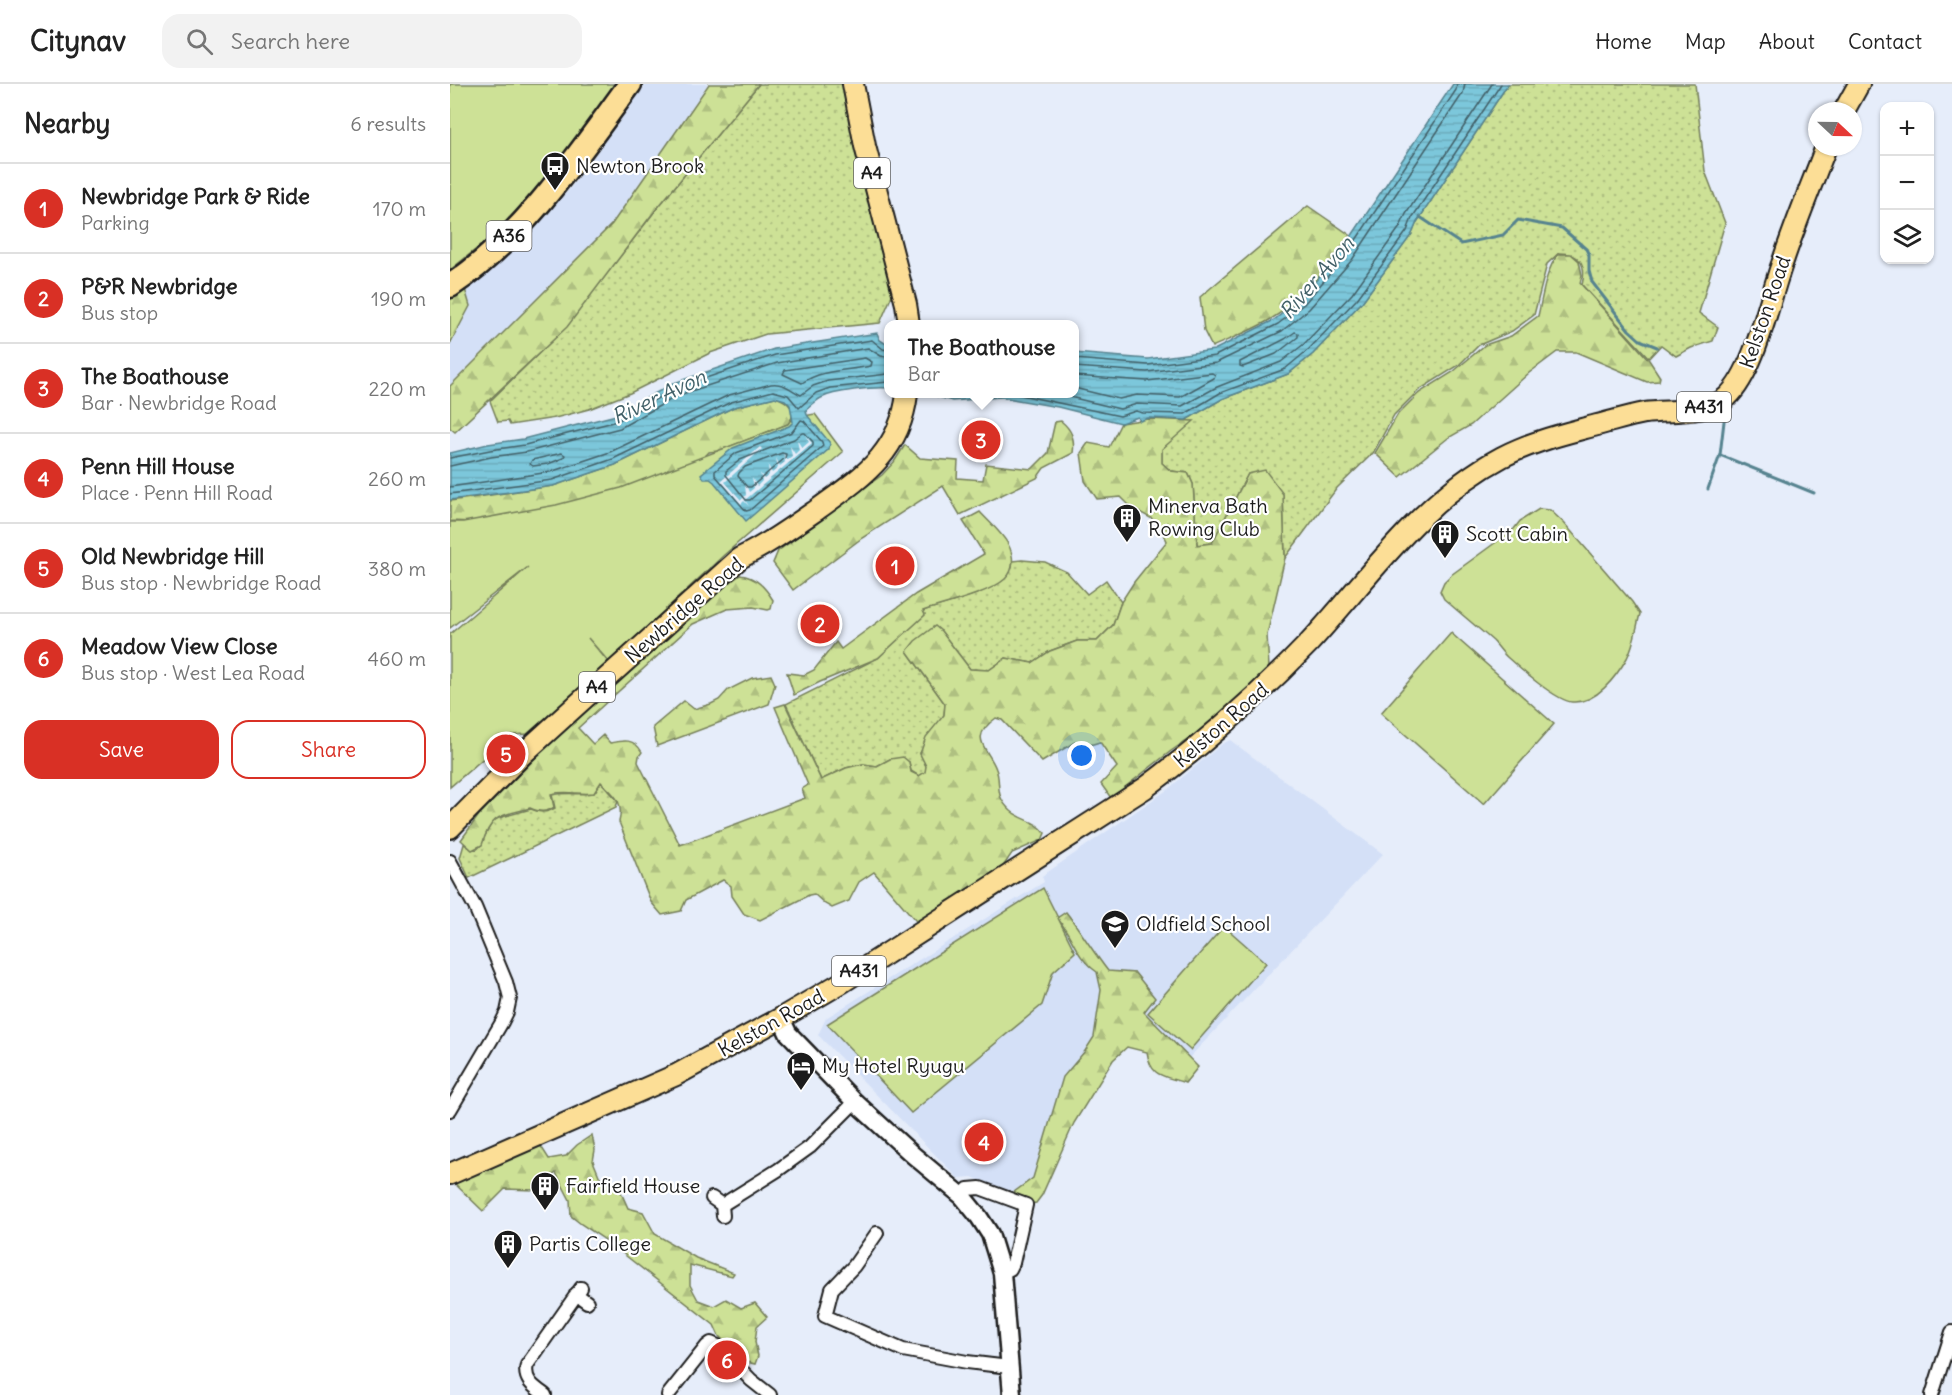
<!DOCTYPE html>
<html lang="en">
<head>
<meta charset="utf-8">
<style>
  body { margin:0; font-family:Delius,sans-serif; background:#f2f2f2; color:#222 }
  .controls { position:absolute; right:18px; top:18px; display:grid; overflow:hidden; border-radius:12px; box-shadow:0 2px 4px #0004 }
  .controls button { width:54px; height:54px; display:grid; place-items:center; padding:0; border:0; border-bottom:2px solid #e0e0e0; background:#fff; color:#222; font:30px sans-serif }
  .compass { position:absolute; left:1358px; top:18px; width:54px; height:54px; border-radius:50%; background:#fff; box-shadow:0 2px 4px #0004; rotate:112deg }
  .you { position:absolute; left:632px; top:672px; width:21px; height:21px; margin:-15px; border:4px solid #fff; border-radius:50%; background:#1a73e8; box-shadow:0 0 0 9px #1a73e833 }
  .badge { display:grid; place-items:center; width:39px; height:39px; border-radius:50%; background:#d93025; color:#fff; font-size:20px; font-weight:700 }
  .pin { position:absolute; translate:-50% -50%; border:3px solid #fff; box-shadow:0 2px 6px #0006 }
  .popup { position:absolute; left:434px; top:236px; width:195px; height:78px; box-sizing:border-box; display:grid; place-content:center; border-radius:12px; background:#fff; filter:drop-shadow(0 2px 4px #0005); font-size:20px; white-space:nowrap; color:#767676 }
  .popup b { font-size:22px; color:#222 }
  .popup::after { content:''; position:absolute; left:50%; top:100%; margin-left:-12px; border:12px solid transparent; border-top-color:#fff }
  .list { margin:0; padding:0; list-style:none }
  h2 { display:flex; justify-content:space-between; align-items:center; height:78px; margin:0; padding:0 24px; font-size:26px }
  h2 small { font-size:20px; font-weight:400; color:#767676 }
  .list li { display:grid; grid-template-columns:39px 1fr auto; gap:18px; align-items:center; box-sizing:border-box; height:90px; padding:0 24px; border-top:2px solid #e0e0e0 }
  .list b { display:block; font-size:22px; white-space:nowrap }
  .list p { margin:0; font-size:20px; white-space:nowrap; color:#767676 }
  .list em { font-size:20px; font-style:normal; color:#767676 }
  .actions { display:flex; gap:12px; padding:18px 24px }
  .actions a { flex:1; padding:14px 0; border:2px solid #d93025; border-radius:18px; text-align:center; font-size:21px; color:#d93025 }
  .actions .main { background:#d93025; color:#fff }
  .icon { flex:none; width:33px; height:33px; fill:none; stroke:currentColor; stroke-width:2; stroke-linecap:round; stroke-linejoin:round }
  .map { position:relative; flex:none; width:1502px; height:1311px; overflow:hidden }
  header { display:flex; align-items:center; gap:36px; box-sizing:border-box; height:84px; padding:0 30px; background:#fff; border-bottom:2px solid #e0e0e0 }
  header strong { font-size:28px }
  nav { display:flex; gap:33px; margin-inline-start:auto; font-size:21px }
  .search { width:420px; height:54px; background:#f2f2f2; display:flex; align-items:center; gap:15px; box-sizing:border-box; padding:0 21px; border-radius:18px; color:#767676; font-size:22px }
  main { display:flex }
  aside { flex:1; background:#fff }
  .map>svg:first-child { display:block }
  .built { fill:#d4e0f7 }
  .grass { fill:url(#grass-dots); stroke:#747e59; stroke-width:1.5 }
  .forest { fill:url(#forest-firs); stroke:#747e59; stroke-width:1.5 }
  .park { fill:#cde196; stroke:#747e59; stroke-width:1.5 }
  .water { fill:url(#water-rules); stroke:#56838f; stroke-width:1.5 }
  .pier { fill:#e6edfa }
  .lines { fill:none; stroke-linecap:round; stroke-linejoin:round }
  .shore { stroke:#426068; stroke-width:1.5 }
  .stream { stroke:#56838f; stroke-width:3 }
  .street-casing { stroke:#1c1c1c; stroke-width:16 }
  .secondary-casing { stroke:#1c1c1c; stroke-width:21 }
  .primary-casing { stroke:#1c1c1c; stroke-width:24 }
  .highway-casing { stroke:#1c1c1c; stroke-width:27 }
  .street { stroke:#fff; stroke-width:12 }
  .secondary { stroke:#fff; stroke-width:16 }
  .primary { stroke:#fcde96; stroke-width:20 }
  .highway { stroke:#fcde96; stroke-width:22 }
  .labels { text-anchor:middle; stroke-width:4.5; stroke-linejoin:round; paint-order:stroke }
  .shield { fill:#fff; stroke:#606060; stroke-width:1.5 }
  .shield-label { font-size:18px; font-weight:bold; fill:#1c1c1c }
  .poi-label { font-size:20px; fill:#1c1c1c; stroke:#fff; text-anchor:start }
  .street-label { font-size:20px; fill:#1c1c1c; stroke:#fff }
  .water-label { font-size:21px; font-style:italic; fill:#426068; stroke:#fff }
</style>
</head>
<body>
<header>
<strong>Citynav</strong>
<div class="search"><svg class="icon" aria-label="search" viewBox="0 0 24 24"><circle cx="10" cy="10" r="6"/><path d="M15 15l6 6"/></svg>Search here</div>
<nav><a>Home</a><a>Map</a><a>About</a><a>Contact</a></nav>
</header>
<main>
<aside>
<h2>Nearby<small>6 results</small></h2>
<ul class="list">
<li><span class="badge">1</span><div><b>Newbridge Park &amp; Ride</b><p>Parking</p></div><em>170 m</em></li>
<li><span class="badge">2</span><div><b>P&amp;R Newbridge</b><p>Bus stop</p></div><em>190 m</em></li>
<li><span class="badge">3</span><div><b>The Boathouse</b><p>Bar · Newbridge Road</p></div><em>220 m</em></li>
<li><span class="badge">4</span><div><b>Penn Hill House</b><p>Place · Penn Hill Road</p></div><em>260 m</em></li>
<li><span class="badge">5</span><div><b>Old Newbridge Hill</b><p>Bus stop · Newbridge Road</p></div><em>380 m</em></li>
<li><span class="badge">6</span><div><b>Meadow View Close</b><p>Bus stop · West Lea Road</p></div><em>460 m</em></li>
</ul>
<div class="actions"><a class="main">Save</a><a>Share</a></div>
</aside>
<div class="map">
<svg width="1502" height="1311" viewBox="0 0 1502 1311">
  <defs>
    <pattern id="grass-dots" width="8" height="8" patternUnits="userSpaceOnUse" patternTransform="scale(1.5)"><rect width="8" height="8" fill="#cde196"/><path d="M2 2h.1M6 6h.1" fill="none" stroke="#afc081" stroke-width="1.8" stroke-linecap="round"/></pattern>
    <pattern id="forest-firs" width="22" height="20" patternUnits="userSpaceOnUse" patternTransform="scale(1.5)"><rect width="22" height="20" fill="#cde196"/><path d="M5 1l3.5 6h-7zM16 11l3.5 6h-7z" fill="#afc081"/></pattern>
    <pattern id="water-rules" width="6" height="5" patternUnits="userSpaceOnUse" patternTransform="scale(1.5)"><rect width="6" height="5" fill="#7cc7db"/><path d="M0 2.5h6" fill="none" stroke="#6baabb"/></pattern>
  </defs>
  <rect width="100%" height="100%" fill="#e6edfa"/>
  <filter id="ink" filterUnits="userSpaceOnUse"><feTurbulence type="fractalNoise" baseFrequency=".0167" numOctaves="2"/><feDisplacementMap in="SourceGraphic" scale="12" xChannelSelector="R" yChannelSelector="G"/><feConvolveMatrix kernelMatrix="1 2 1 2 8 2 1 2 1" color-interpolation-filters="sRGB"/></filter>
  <g filter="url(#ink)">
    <!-- built -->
    <g class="built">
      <polygon points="196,0 258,0 161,141 0,301 0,224 120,105"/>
      <polygon points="780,656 933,770 738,975 671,932 575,1115 522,1093 508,1094 368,951 376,934 594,798 592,792 717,706 772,660"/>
    </g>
    <!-- grass -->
    <g class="grass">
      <polygon points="309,0 394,0 405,59 443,209 430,239 316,250 260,269 180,309 139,325 105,334 60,341 58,337 48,338 40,317 117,242 205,127"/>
      <path d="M1058,0H1245L1255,87L1275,139L1249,229L1268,243L1263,257L1241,264L1226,272L1211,261L1199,274L1132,201C1137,180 1130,169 1109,169L1097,180L1084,231L1062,247L1029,261L1009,281L969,306L944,331L923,369L887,404L835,474L833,410L798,390L762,459L747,461L743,400L738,389L721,387L712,379V365L723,354L736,336L772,315L838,290L863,270L912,218L962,150L967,138Z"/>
      <path d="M572,476L595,478L617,488L637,510L656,496L671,518L663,541L647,557H627L600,567L582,579L556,574L539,586L520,585L491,547L457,567L495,620L494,631L470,669L476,682V688L469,692L461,687L459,678L440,675L427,682L413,680L396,684L371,696L336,620L428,574L475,530L472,527C493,520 540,509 555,494C560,490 562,483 563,477Z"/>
      <path d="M151,698L168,717L166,723L19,794L10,774L14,760C31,773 30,760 37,748C39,743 42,739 45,735L81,725C90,729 96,729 105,724L102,711C116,708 129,711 144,709Z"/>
    </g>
    <!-- forest -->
    <g class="forest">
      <polygon points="259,0 309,0 200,133 117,243 5,348 0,344 0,302 162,140"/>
      <path d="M858,122L900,151C879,182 853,216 821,235C803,246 782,254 762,263L754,247L750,213Z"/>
      <path d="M1108,170H1121L1129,177L1132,191L1130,199L1199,276L1210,293L1209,297L1197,298L1126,268H1107L1079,289L1021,341L998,354L950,393L925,369L948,330L969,309L1003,288L1035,261L1061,252L1088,232C1093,211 1095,188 1108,170Z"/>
      <polygon points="15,205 20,222 0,260 0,216"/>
      <path d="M325,313C338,317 349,326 338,340L268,367L259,368L224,406L223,389L218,385L203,396L45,439L0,437V417L103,402L165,381L284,323Z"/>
      <path d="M698,335L744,337L712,365V379L721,387L738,389L743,400L747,461L762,459L798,390L815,386L833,410L835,474L817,551L819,584L775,630L721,667L661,714L651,700L667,683L650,658L630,664L625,658L592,678L552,636L546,634C517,655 538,663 546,685C552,700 543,711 561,727C573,737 586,736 595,749L592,756L562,769L550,787L538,797L498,817L473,837L468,838L465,836L424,788L409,798L399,817L382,824L375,820L364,810L359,811L310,836L294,830L282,812L281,802L273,796L236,816L231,827L212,831L201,818L169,738C174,717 165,712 151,698L144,709C128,711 118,706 101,710L104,723C96,729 89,728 80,724C52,732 41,729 32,761L22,766L11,756L29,731L122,637L243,526L290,491C306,493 315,503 323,516L321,525L318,526L303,523L277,525L243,540L128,644L143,660L153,651L160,659C174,656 184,654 192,668L189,672L188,678L230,761L355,714L352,705L358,701L325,623L335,620L371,696L396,684L413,680L427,682L440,675L453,673L459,678L461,688L469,692L475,688L476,682L470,670L476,653L494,631L495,620L457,567L465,557L485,542L491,547L520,585L539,586L556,574L582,579L600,567L627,557H647L663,541L671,518L684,498L717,457L708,438L682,424L671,413L647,415L635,397L631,369L638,359L659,363L671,339Z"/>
      <path d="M611,337C622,346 625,355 623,369L594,384L587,394L510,431L493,402L412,454L343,506L323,479L328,467L432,391L444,378L455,361L470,374L508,377L507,394L533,396L536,380L582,385L598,369L605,338Z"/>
      <path d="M530,428C539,438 552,449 558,460C564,471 565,486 555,495C540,509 494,520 473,527L475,531L428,574L370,598L344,611L337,589L354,591L364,586L386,558L391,565L466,510L534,470L513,437Z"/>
      <polygon points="321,591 325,600 319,620 207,662 203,643 234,617 244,625 261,620 269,616 278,606 302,594"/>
      <path d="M616,828C631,847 643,868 658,887L685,889L705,914L694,928L748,983L735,999C713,991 701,994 697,968L677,963L663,976L624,1039L592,1111L586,1119L576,1121L560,1111L583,1094L613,993L635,967L644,953L651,906L647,888C625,873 624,853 607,834Z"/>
      <polygon points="142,1051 145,1066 143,1077 150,1094 170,1106 178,1124 193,1128 205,1150 246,1174 284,1189 282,1192 240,1181 240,1201 248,1216 264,1222 276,1215 291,1224 305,1219 317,1233 307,1242 305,1258 308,1272 305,1280 293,1277 269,1252 264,1241 157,1157 131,1140 121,1132 120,1116 106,1089 84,1106 55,1105 33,1127 2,1097 87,1056 99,1075 116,1072 127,1061"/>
    </g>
    <!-- park -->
    <g class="park">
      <path d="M0,0H166C127,52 89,106 43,151C29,163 14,175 0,186Z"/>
      <polygon points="365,330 393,368 274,471 159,578 138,554 159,579 77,650 49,652 40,658 37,664 36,672 0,703 0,550 78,483 0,544 0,438 13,438 106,421 171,404 338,340 342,334"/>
      <path d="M1089,425L1100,426L1114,439L1182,518L1190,530C1186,545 1184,561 1177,574C1166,593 1146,620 1122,618C1107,617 1070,585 1058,574C1052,569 1048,562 1043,557C1027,543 1010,529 994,515L990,507L994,498L1001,491L1064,445L1070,437Z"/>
      <polygon points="1001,549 1104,640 1034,720 931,629"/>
      <polygon points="593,804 625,868 603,888 592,921 461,1029 377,940"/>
      <polygon points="774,842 816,879 740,966 698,929"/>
    </g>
    <!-- water -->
    <g class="water">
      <polygon points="1003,0 1058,0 967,138 962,150 912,218 863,270 838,290 772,315 736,336 698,334 690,337 688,333 671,339 608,323 551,313 502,317 479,310 624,310 624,269 698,275 764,266 824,236 849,216 891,168"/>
      <path d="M427,249L430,256L438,261V304C423,303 384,307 371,314C365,317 361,322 356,326L357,331L380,359L379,365L296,437L264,398L260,395H254L251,390L283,364L339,342L343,338L340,321L335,316L325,313L284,323L165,381L103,402L0,416V369L38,360L73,355L166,331L224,299L324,265Z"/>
    </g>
    <!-- pier -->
    <polygon class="pier" points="355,351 362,359 295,416 299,422 294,417 291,420 271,397 310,363 312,365 275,398 291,416 296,411 295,401 296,401 299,408 304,404 302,394 307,402 312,397 310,389 314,395 319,391 318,381 322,389 328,384 326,374 330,382 335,378 333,368 337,376 342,372 340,362 345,370 349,366 347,356 352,364 359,358"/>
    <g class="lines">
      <!-- shore -->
      <g class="shore">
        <polygon points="845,248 848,249 848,253 826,270 793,283 790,282 790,278 835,255"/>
        <path d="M415,274L422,278L421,282C397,287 372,285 352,299L333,290L335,286Z"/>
        <polyline points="624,275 698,281 765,272 828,240 854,220 896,171 1006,6 1007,0"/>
        <polyline points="624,283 697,288 766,279 832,247 859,225 902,176 1013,9 1015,0"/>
        <polyline points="624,292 697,297 762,289 765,291 764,294 730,313 687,311 669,315 624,304"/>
        <polyline points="566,310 670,332 686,327 693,329 735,330 770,309 835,285 859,265 907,215 957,147 962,134 1051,0"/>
        <polyline points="607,310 670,325 687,320 732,322 767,303 831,278 854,260 902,210 950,143 956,130 1042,0"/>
        <polygon points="351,336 354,337 372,358 373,362 300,426 296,427 265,391 265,387 286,369 342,348"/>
        <polygon points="352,349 355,349 363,358 363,362 300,416 296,416 276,391 276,387 290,376 344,355"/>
        <polygon points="112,369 115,371 113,374 98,380 83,382 80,380 82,376"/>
        <polygon points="332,369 336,370 335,374 301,403 297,403 288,392 289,389 295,383"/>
        <polyline points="0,374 40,366 75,361 167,337 226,304 325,271 422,256 433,265 438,266"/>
        <polyline points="0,382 41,373 77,368 170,344 229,311 327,279 418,264 431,272 438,273"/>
        <path d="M0,403L100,388L160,368L279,311L321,300C333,298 341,306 351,311L363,302L378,297L438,290"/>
        <polyline points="0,410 102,396 163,375 281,318 323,307 338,311 349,324 366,309 380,304 438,298"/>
      </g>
      <!-- stream -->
      <g class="stream">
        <polyline points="970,133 1011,160 1053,151 1068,136 1112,144 1136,165 1139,171 1139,187 1142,198 1179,246 1190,256 1207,263"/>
        <polyline points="1275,329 1270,371 1364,409"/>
        <polyline points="1258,405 1270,371"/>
      </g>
      <!-- street casing -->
      <g class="street-casing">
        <g id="street">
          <polyline points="0,777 25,823 56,898 60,914 57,928 52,938 0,1026"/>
          <polyline points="512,1112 518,1105 530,1104 576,1121 563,1179 560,1185 552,1189"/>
          <polyline points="262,1114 272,1121 273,1132"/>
          <polyline points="272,1121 328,1086 360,1063 405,1018"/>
          <polyline points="427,1149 404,1182 382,1205 375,1232 453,1266 517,1278 559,1283"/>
          <polyline points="126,1210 137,1218"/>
          <path d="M95,1311C84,1303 73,1296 77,1281L131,1204"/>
          <polyline points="218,1311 257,1262 261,1259 268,1262 301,1296 320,1311"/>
          <polyline points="1482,1311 1502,1248"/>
        </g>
      </g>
      <!-- secondary casing -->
      <g class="secondary-casing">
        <polyline id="secondary" points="331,934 338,949 405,1018 463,1071 512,1112 529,1133 540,1150 552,1189 562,1311"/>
      </g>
      <!-- primary casing -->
      <g class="primary-casing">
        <g id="primary">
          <polyline points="403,0 415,62 456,220 459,240"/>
          <polyline points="1394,27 1409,0"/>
          <path d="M0,744L75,668L129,619L290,474C318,460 342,443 368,425C412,393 450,369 457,310"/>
          <path d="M0,1090L226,991L331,934L391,899L695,704C754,660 808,612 859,559C920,493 971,416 1052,373C1083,357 1114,350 1147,341C1163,337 1179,332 1195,329C1219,326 1259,330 1277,313C1305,287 1319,216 1332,180C1345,140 1361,102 1376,63"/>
        </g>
      </g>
      <!-- highway casing -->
      <g class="highway-casing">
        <path id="highway" d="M0,202C73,154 129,69 180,0"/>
      </g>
      <!-- street -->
      <use href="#street" class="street"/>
      <!-- secondary -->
      <use href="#secondary" class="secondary"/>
      <!-- primary -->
      <use href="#primary" class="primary"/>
      <!-- highway -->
      <use href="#highway" class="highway"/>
    </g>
  </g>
  <!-- icons -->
  <defs>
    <g id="bus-pin" transform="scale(1.5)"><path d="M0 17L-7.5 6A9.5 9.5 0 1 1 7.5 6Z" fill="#1c1c1c" stroke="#fff"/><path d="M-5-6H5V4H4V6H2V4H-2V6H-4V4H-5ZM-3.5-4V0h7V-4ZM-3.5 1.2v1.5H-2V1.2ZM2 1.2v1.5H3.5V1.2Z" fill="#fff"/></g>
    <g id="building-pin" transform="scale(1.5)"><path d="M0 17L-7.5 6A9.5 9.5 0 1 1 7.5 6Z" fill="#1c1c1c" stroke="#fff"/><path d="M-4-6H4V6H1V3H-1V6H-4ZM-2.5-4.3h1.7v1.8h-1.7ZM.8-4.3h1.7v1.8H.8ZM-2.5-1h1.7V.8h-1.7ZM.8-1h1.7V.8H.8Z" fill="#fff"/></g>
    <g id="school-pin" transform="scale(1.5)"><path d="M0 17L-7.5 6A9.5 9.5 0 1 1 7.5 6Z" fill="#1c1c1c" stroke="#fff"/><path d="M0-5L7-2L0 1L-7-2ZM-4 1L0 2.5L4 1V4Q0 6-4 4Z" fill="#fff"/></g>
    <g id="hotel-pin" transform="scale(1.5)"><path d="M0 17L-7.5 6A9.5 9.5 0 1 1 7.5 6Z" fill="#1c1c1c" stroke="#fff"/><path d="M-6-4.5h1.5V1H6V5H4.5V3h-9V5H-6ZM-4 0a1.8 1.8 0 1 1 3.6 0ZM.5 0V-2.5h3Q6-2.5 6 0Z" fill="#fff"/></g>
  </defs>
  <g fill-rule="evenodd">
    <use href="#bus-pin" x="105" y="82"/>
    <use href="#building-pin" x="677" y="434"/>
    <use href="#building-pin" x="995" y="450"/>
    <use href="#school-pin" x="665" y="840"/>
    <use href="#hotel-pin" x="351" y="982"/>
    <use href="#building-pin" x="95" y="1102"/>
    <use href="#building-pin" x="58" y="1160"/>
  </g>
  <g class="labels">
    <!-- shield labels -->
    <g class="shield">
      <rect x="404" y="74" width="36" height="30" rx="4.5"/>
      <rect x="36.5" y="137" width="45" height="30" rx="4.5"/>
      <rect x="1227" y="308" width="54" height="30" rx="4.5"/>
      <rect x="129" y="588" width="36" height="30" rx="4.5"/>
      <rect x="382" y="872" width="54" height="30" rx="4.5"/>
    </g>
    <g class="shield-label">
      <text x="422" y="95">A4</text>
      <text x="59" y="158">A36</text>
      <text x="1254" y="329">A431</text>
      <text x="147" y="609">A4</text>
      <text x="409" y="893">A431</text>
    </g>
    <!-- poi labels -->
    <g class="poi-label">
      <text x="126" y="89">Newton Brook</text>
      <text x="698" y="429">Minerva Bath<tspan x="698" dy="23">Rowing Club</tspan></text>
      <text x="1016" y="457">Scott Cabin</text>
      <text x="686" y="847">Oldfield School</text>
      <text x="372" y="989">My Hotel Ryugu</text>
      <text x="116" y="1109">Fairfield House</text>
      <text x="79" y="1167">Partis College</text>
    </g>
    <!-- street labels -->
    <g class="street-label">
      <text transform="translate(1315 228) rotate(-71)" y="7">Kelston Road</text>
      <text transform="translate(234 526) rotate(-41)" y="7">Newbridge Road</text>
      <text transform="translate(771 641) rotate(-41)" y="7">Kelston Road</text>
      <text transform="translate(321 939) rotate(-29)" y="7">Kelston Road</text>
    </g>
    <!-- water labels -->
    <g class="water-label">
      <text transform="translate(867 194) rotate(-49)" y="7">River Avon</text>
      <text transform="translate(209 313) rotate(-25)" y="7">River Avon</text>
    </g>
  </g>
</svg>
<div class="controls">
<button>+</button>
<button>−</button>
<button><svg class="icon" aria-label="layers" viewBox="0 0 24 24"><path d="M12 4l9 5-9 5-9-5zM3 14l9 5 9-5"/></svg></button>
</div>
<svg class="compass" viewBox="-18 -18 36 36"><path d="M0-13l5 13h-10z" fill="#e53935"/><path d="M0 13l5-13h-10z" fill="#767676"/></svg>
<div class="you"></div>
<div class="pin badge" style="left:445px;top:482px">1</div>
<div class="pin badge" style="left:370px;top:540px">2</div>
<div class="pin badge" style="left:531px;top:356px">3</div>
<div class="popup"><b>The Boathouse</b>Bar</div>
<div class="pin badge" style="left:534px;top:1058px">4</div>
<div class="pin badge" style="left:56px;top:670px">5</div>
<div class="pin badge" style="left:277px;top:1276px">6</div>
</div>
</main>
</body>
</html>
